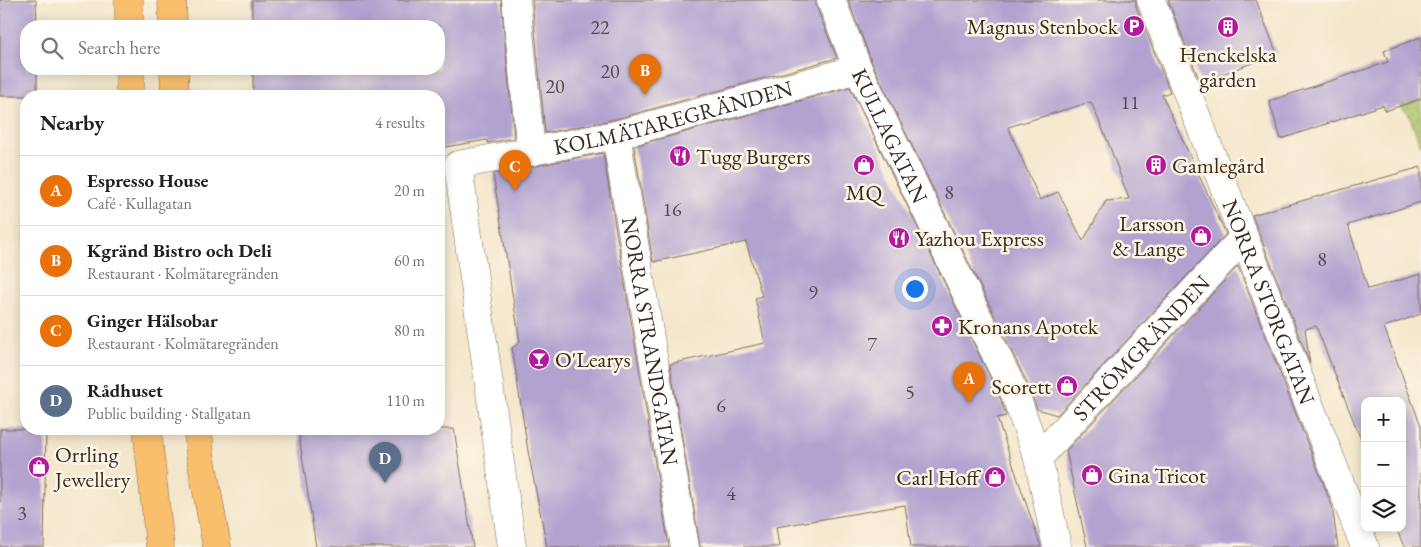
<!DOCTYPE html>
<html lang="en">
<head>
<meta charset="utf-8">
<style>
  body { margin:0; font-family:"EB Garamond",serif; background:#f6f6f6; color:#202124 }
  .controls { position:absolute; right:15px; bottom:15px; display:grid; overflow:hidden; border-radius:10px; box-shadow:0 2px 12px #0003 }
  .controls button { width:45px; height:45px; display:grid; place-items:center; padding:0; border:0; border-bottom:1px solid #e0e0e0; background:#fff; color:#202124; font:25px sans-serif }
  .you { position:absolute; left:914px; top:288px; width:18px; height:18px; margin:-12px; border:4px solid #fff; border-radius:50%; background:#1a73e8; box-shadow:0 0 0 8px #1a73e833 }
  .badge { display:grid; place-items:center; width:32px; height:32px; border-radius:50%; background:#db2777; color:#fff; font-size:16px; font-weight:700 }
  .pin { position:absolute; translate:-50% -41px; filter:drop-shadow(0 1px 2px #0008) }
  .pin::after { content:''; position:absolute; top:26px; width:18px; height:15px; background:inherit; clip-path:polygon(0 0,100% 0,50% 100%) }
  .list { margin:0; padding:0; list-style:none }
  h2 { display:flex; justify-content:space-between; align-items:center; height:65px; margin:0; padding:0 20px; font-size:21px }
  h2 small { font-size:16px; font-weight:400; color:#757577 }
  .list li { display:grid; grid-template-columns:32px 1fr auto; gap:15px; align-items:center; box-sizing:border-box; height:70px; padding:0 20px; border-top:1px solid #e0e0e0 }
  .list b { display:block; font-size:19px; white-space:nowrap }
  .list p { margin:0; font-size:16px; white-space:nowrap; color:#757577 }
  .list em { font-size:16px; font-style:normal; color:#757577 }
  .icon { flex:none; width:28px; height:28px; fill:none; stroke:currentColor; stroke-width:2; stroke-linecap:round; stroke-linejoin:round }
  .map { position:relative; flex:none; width:1421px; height:547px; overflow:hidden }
  .search { position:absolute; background:#fff; box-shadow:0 2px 12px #0003; left:20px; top:20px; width:425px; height:55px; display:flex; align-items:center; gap:12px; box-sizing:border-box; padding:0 18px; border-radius:20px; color:#757577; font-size:19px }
  .panel { position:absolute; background:#fff; box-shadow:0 2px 12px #0003; left:20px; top:90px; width:425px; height:345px; border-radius:20px }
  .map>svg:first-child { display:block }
  .grass { fill:url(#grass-dots); stroke:#737642 }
  .building { fill:#b1a2d0; fill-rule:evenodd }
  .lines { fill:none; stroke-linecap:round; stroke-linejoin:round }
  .minor-casing { stroke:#7c6c5b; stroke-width:29 }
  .major-casing { stroke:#7c6c5b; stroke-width:29 }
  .minor { stroke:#fff; stroke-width:28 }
  .major { stroke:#f9bf6c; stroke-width:28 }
  .labels { text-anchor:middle; stroke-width:5; stroke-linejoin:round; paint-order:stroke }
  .number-label { font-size:20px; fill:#58484a }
  .poi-label { font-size:22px; fill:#3b2a1e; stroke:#fcf5e5; text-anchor:start }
  .street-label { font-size:22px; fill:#3b2a1e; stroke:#fcf5e5 }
</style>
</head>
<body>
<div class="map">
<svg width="1421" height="547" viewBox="0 0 1421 547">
  <defs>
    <pattern id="grass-dots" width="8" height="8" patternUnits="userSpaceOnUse" patternTransform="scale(1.25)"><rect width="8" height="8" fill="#abc267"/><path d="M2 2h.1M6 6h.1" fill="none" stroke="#8c9e54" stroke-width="1.8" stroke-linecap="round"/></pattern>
  </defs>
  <rect width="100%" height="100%" fill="#fcf5e5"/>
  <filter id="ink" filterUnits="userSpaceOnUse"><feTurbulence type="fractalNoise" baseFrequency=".02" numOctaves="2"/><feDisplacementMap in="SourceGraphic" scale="10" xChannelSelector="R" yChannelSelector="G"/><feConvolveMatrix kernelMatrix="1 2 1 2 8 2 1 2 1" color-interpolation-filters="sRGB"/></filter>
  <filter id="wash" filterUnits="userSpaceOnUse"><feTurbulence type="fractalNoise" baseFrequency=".0096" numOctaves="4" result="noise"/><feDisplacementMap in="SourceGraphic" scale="20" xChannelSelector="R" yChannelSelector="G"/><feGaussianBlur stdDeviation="1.12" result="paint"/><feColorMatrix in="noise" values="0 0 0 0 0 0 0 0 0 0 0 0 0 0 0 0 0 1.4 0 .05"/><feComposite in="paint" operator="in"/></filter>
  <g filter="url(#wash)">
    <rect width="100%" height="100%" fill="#f4e6cb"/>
    <!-- grass -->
    <polygon class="grass" points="1421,99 1421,146 1408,113 1400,106"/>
    <g id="blocks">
      <!-- building -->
      <g class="building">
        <polygon points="0,0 36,0 37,26 26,26 26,69 37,69 37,96 0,96"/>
        <polygon points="252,0 501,0 514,138 488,143 487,140 439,148 439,96 253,96 253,69 439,69 439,26 252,26"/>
        <polygon points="532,0 816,0 816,6 837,58 612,120 545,133"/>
        <path d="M848,0H1136V6L1170,92L1162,95L1226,234L1057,415L1037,409L1029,387L872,63ZM1091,102L1108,142L1129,199L1106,201L1083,241L1058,192L1040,200L1008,127Z"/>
        <polygon points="1168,0 1256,0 1277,54 1200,82"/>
        <polygon points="1421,37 1421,99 1385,111 1383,105 1281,139 1269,101 1388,62 1384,51"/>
        <polygon points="850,87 1001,400 1006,416 997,418 1041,547 911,547 905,505 776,527 779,547 700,547 670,364 765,343 755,298 762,296 746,242 653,262 634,146"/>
        <polygon points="603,153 669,547 547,547 528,451 512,348 520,342 493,174"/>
        <polygon points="1421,167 1421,202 1348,225 1368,289 1421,274 1421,314 1384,327 1421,426 1421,547 1404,547 1396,528 1402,528 1402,401 1365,401 1365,450 1316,326 1305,329 1310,364 1252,215"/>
        <polygon points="1238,266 1332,506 1338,547 1087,547 1066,451"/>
        <polygon points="0,429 46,429 44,547 0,547"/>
        <polygon points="298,429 454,429 473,547 316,547"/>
      </g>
    </g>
  </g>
  <g filter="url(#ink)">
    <use href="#blocks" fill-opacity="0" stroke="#7c6c5b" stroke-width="1"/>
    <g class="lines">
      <!-- minor casing -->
      <g class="minor-casing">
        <g id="minor">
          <polyline points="516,0 531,152"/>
          <path id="s1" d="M831,0L858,69L1015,394L1038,458L1057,547"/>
          <path id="s2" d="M1151,0L1365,547"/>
          <path id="s3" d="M616,135L685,547"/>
          <path id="s4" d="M1038,458L1244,237"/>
          <path id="s5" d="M512,547L458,165L616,135L858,69"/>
        </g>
      </g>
      <!-- major casing -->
      <g class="major-casing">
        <g id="major">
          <polyline points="129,0 129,26"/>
          <polyline points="172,0 173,26"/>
          <polyline points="130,69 130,96"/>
          <polyline points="174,69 175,96"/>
          <polyline points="147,429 160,547"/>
          <polyline points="198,429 200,453 217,547"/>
        </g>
      </g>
      <!-- minor -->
      <use href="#minor" class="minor"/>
      <!-- major -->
      <use href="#major" class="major"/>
    </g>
  </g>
  <!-- icons -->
  <defs>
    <g id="parking-disc" transform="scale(1.125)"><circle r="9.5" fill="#b5179e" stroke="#fcf5e5"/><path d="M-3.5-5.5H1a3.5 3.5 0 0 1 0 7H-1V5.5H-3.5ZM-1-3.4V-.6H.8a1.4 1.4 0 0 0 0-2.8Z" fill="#fff"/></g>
    <g id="building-disc" transform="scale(1.125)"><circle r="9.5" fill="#b5179e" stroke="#fcf5e5"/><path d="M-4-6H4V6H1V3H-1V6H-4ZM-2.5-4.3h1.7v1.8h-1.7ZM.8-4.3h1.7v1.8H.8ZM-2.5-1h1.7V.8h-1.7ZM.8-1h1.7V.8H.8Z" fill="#fff"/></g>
    <g id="restaurant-disc" transform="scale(1.125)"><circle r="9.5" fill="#b5179e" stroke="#fcf5e5"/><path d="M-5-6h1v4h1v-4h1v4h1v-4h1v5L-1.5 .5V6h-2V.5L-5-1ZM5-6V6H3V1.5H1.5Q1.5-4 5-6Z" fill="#fff"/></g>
    <g id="shop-disc" transform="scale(1.125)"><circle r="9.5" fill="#b5179e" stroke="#fcf5e5"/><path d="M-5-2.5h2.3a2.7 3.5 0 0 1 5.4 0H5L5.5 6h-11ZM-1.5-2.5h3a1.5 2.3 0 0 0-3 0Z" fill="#fff"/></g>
    <g id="pharmacy-disc" transform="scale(1.125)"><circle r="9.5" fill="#b5179e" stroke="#fcf5e5"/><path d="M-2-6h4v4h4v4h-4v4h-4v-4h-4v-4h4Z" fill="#fff"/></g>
    <g id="bar-disc" transform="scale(1.125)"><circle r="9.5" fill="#b5179e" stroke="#fcf5e5"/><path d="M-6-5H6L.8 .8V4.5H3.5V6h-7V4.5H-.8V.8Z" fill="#fff"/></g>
  </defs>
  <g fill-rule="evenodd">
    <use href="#parking-disc" x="1134" y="26"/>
    <use href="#building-disc" x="1228" y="27"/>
    <use href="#restaurant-disc" x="680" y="156"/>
    <use href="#shop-disc" x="864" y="165"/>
    <use href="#building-disc" x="1156" y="165"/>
    <use href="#shop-disc" x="1201" y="236"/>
    <use href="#restaurant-disc" x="899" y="238"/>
    <use href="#pharmacy-disc" x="942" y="326"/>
    <use href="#bar-disc" x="539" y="359"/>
    <use href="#shop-disc" x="1067" y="386"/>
    <use href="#shop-disc" x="39" y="467"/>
    <use href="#shop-disc" x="1092" y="475"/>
    <use href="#shop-disc" x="995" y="477"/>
  </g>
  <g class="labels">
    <!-- number labels -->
    <g class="number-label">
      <text x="600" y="34">22</text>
      <text x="610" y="78">20</text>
      <text x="555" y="93">20</text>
      <text x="1130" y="109">11</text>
      <text x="949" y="199">8</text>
      <text x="672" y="216">16</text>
      <text x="1322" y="266">8</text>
      <text x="813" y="299">9</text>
      <text x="872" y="351">7</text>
      <text x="910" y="399">5</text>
      <text x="721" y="412">6</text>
      <text x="731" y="500">4</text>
      <text x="22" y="520">3</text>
    </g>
    <!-- poi labels -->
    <g class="poi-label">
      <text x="1118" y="34" text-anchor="end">Magnus Stenbock</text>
      <text x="1228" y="62" text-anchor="middle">Henckelska<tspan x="1228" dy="25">gården</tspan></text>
      <text x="696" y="164">Tugg Burgers</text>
      <text x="1172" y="173">Gamlegård</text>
      <text x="864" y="200" text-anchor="middle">MQ</text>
      <text x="1185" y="231" text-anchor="end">Larsson<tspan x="1185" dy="25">&amp; Lange</tspan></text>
      <text x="915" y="246">Yazhou Express</text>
      <text x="958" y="334">Kronans Apotek</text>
      <text x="555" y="367">O'Learys</text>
      <text x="1051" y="394" text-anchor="end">Scorett</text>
      <text x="55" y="462">Orrling<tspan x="55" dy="25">Jewellery</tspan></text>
      <text x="1108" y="483">Gina Tricot</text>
      <text x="979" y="485" text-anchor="end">Carl Hoff</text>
    </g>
    <!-- street labels -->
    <g class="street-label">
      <text dy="8" stroke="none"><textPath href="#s5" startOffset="606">KOLMÄTAREGRÄNDEN</textPath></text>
      <text dy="8" stroke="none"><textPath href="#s1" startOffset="148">KULLAGATAN</textPath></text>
      <text dy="8" stroke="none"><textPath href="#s2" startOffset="324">NORRA STORGATAN</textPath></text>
      <text dy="8" stroke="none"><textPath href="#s3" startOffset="209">NORRA STRANDGATAN</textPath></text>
      <text dy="8" stroke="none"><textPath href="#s4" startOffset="151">STRÖMGRÄNDEN</textPath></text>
    </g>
  </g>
</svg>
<div class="controls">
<button>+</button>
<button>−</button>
<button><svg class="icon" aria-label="layers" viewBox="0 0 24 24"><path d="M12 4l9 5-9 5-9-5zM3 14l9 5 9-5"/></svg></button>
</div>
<div class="you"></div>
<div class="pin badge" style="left:969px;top:403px;background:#e8710a">A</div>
<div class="pin badge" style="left:645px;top:95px;background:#e8710a">B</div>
<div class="pin badge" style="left:515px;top:191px;background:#e8710a">C</div>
<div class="pin badge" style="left:385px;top:483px;background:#5c6f8a">D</div>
<div class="search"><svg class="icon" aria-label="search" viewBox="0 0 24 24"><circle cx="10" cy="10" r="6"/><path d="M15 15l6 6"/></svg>Search here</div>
<section class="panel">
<h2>Nearby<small>4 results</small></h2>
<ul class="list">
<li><span class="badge" style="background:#e8710a">A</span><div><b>Espresso House</b><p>Café · Kullagatan</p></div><em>20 m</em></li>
<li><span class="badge" style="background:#e8710a">B</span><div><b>Kgränd Bistro och Deli</b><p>Restaurant · Kolmätaregränden</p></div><em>60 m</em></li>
<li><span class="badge" style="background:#e8710a">C</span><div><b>Ginger Hälsobar</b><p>Restaurant · Kolmätaregränden</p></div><em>80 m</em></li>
<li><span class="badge" style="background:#5c6f8a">D</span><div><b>Rådhuset</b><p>Public building · Stallgatan</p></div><em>110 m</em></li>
</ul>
</section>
</div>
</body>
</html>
